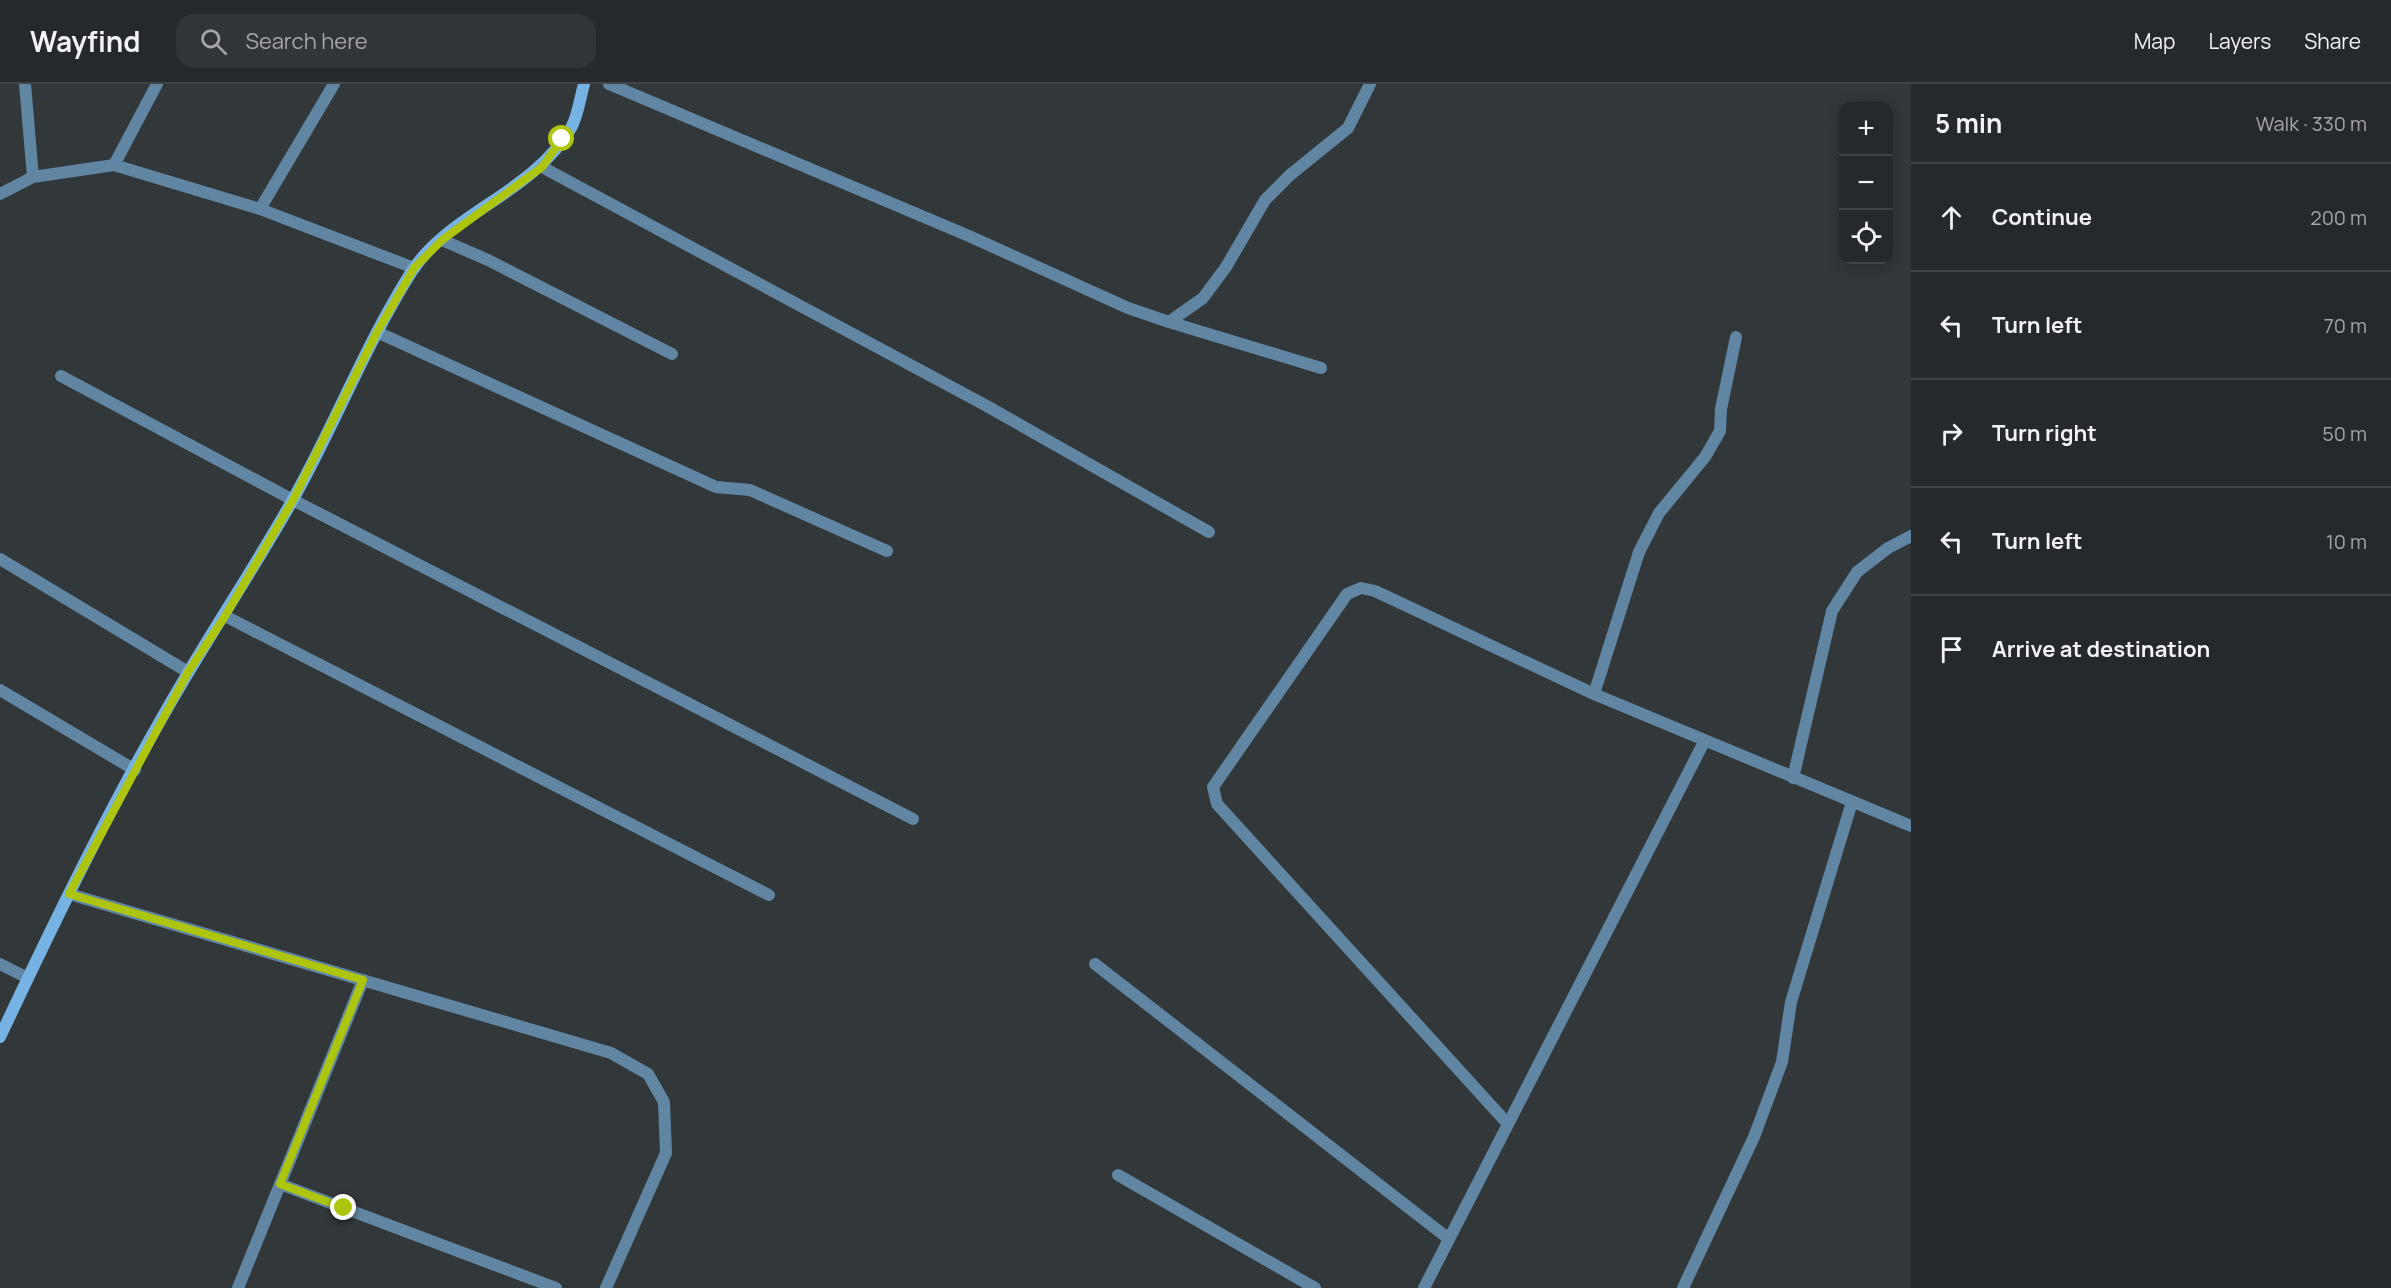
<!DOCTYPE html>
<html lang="en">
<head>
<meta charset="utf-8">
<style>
  body { margin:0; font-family:Manrope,sans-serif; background:#323537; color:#f1f3f6 }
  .controls { position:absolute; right:18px; top:18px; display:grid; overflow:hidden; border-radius:12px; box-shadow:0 3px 15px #0003 }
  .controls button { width:54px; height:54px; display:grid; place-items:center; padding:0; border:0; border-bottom:2px solid #424547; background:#26292b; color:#f1f3f6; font:30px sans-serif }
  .stop { position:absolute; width:18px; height:18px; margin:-14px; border:4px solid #adc60d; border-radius:50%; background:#fff }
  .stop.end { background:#adc60d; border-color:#fff; box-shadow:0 2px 6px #0008 }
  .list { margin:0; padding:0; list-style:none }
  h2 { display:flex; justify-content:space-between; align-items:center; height:78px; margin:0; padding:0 24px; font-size:26px }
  h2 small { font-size:20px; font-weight:400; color:#a4a6a9 }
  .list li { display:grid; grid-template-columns:39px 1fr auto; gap:18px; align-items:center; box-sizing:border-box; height:108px; padding:0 24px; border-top:2px solid #424547 }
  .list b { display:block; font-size:22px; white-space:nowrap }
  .list em { font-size:20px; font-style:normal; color:#a4a6a9 }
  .icon { flex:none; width:33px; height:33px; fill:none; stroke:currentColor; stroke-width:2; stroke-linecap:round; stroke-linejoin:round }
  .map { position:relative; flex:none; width:1911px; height:1204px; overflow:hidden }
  header { display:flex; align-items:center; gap:36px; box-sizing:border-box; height:84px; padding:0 30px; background:#26292b; border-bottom:2px solid #424547 }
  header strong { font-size:28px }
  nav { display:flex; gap:33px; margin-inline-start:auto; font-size:21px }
  .search { width:420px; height:54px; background:#323537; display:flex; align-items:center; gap:15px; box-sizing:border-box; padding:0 21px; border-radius:18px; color:#a4a6a9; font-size:22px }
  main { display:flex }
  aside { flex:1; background:#26292b }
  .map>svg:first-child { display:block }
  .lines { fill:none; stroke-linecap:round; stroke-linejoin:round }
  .street { stroke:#6186a4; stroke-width:12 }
  .secondary { stroke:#76b2e3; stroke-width:12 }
  .route { stroke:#adc60d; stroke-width:8 }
</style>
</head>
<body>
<header>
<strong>Wayfind</strong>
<div class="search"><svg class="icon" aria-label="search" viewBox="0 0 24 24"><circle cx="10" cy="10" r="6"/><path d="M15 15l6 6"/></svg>Search here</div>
<nav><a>Map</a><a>Layers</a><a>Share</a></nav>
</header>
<main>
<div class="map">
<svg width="1911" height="1204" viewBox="0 0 1911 1204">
  <rect width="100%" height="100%" fill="#323739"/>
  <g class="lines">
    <!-- street -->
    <g class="street">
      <polyline points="25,0 33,93"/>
      <polyline points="609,0 969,152 1128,224 1169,238 1203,214 1226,183 1265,116 1290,91 1348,44 1370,0"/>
      <polyline points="114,81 157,0"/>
      <polyline points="542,83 985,321 1209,448"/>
      <polyline points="0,110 33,93 114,81 260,125 414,184"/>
      <polyline points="260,125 334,0"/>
      <polyline points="442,156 488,176 672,270"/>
      <polyline points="1169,238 1321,284"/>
      <polyline points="377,248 716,403 750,406 887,467"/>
      <polyline points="61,292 293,416 913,735"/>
      <polyline points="0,475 188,588"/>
      <polyline points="225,532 769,811"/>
      <polyline points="0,606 135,686"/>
      <polyline points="1594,610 1639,468 1659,429 1705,373 1720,347 1721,325 1736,253"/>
      <polyline points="1793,694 1832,527 1857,488 1888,464 1911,452"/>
      <polyline points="69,810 611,969 648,990 664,1018 666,1069 606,1204"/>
      <polyline points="0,880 28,894"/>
      <polyline points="1095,880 1449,1155"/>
      <polyline points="1507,1039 1217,720 1213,703 1347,510 1361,504 1375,507 1594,610 1911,742"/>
      <polyline points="1118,1091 1315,1204"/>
      <polyline points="280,1100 556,1204"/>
      <polyline points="238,1204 363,896"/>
      <polyline points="1424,1204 1704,658"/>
      <polyline points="1683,1204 1754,1053 1782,978 1791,918 1852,718"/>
    </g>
    <!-- secondary -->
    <path class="secondary" d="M0,953C58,830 118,706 188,589C222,532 258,477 291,419C334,343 365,261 412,187C450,129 533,109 571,44C578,32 580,14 584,0"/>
  </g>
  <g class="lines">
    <!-- route -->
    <polyline class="route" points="344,1124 280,1100 363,896 69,810 188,588 225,532 293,416 377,248 414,184 442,156 542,83 562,55"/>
  </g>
</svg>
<div class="controls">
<button>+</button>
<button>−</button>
<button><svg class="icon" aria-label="locate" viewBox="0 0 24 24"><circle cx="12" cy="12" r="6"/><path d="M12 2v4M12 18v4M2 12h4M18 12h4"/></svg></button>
</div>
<div class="stop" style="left:562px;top:55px"></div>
<div class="stop end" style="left:344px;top:1124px"></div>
</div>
<aside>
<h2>5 min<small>Walk · 330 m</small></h2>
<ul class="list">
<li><svg class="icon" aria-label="ahead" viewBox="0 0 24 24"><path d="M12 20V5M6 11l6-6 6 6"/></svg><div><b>Continue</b></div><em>200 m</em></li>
<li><svg class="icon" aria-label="left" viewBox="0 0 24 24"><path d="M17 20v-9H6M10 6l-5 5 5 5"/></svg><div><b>Turn left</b></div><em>70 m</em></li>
<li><svg class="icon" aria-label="right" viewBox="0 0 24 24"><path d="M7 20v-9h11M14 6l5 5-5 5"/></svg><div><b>Turn right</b></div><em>50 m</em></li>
<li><svg class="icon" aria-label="left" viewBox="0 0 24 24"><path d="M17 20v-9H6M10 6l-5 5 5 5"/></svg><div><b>Turn left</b></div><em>10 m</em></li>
<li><svg class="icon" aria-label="arrive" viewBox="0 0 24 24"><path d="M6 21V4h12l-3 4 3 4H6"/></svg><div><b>Arrive at destination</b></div></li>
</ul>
</aside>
</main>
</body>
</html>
